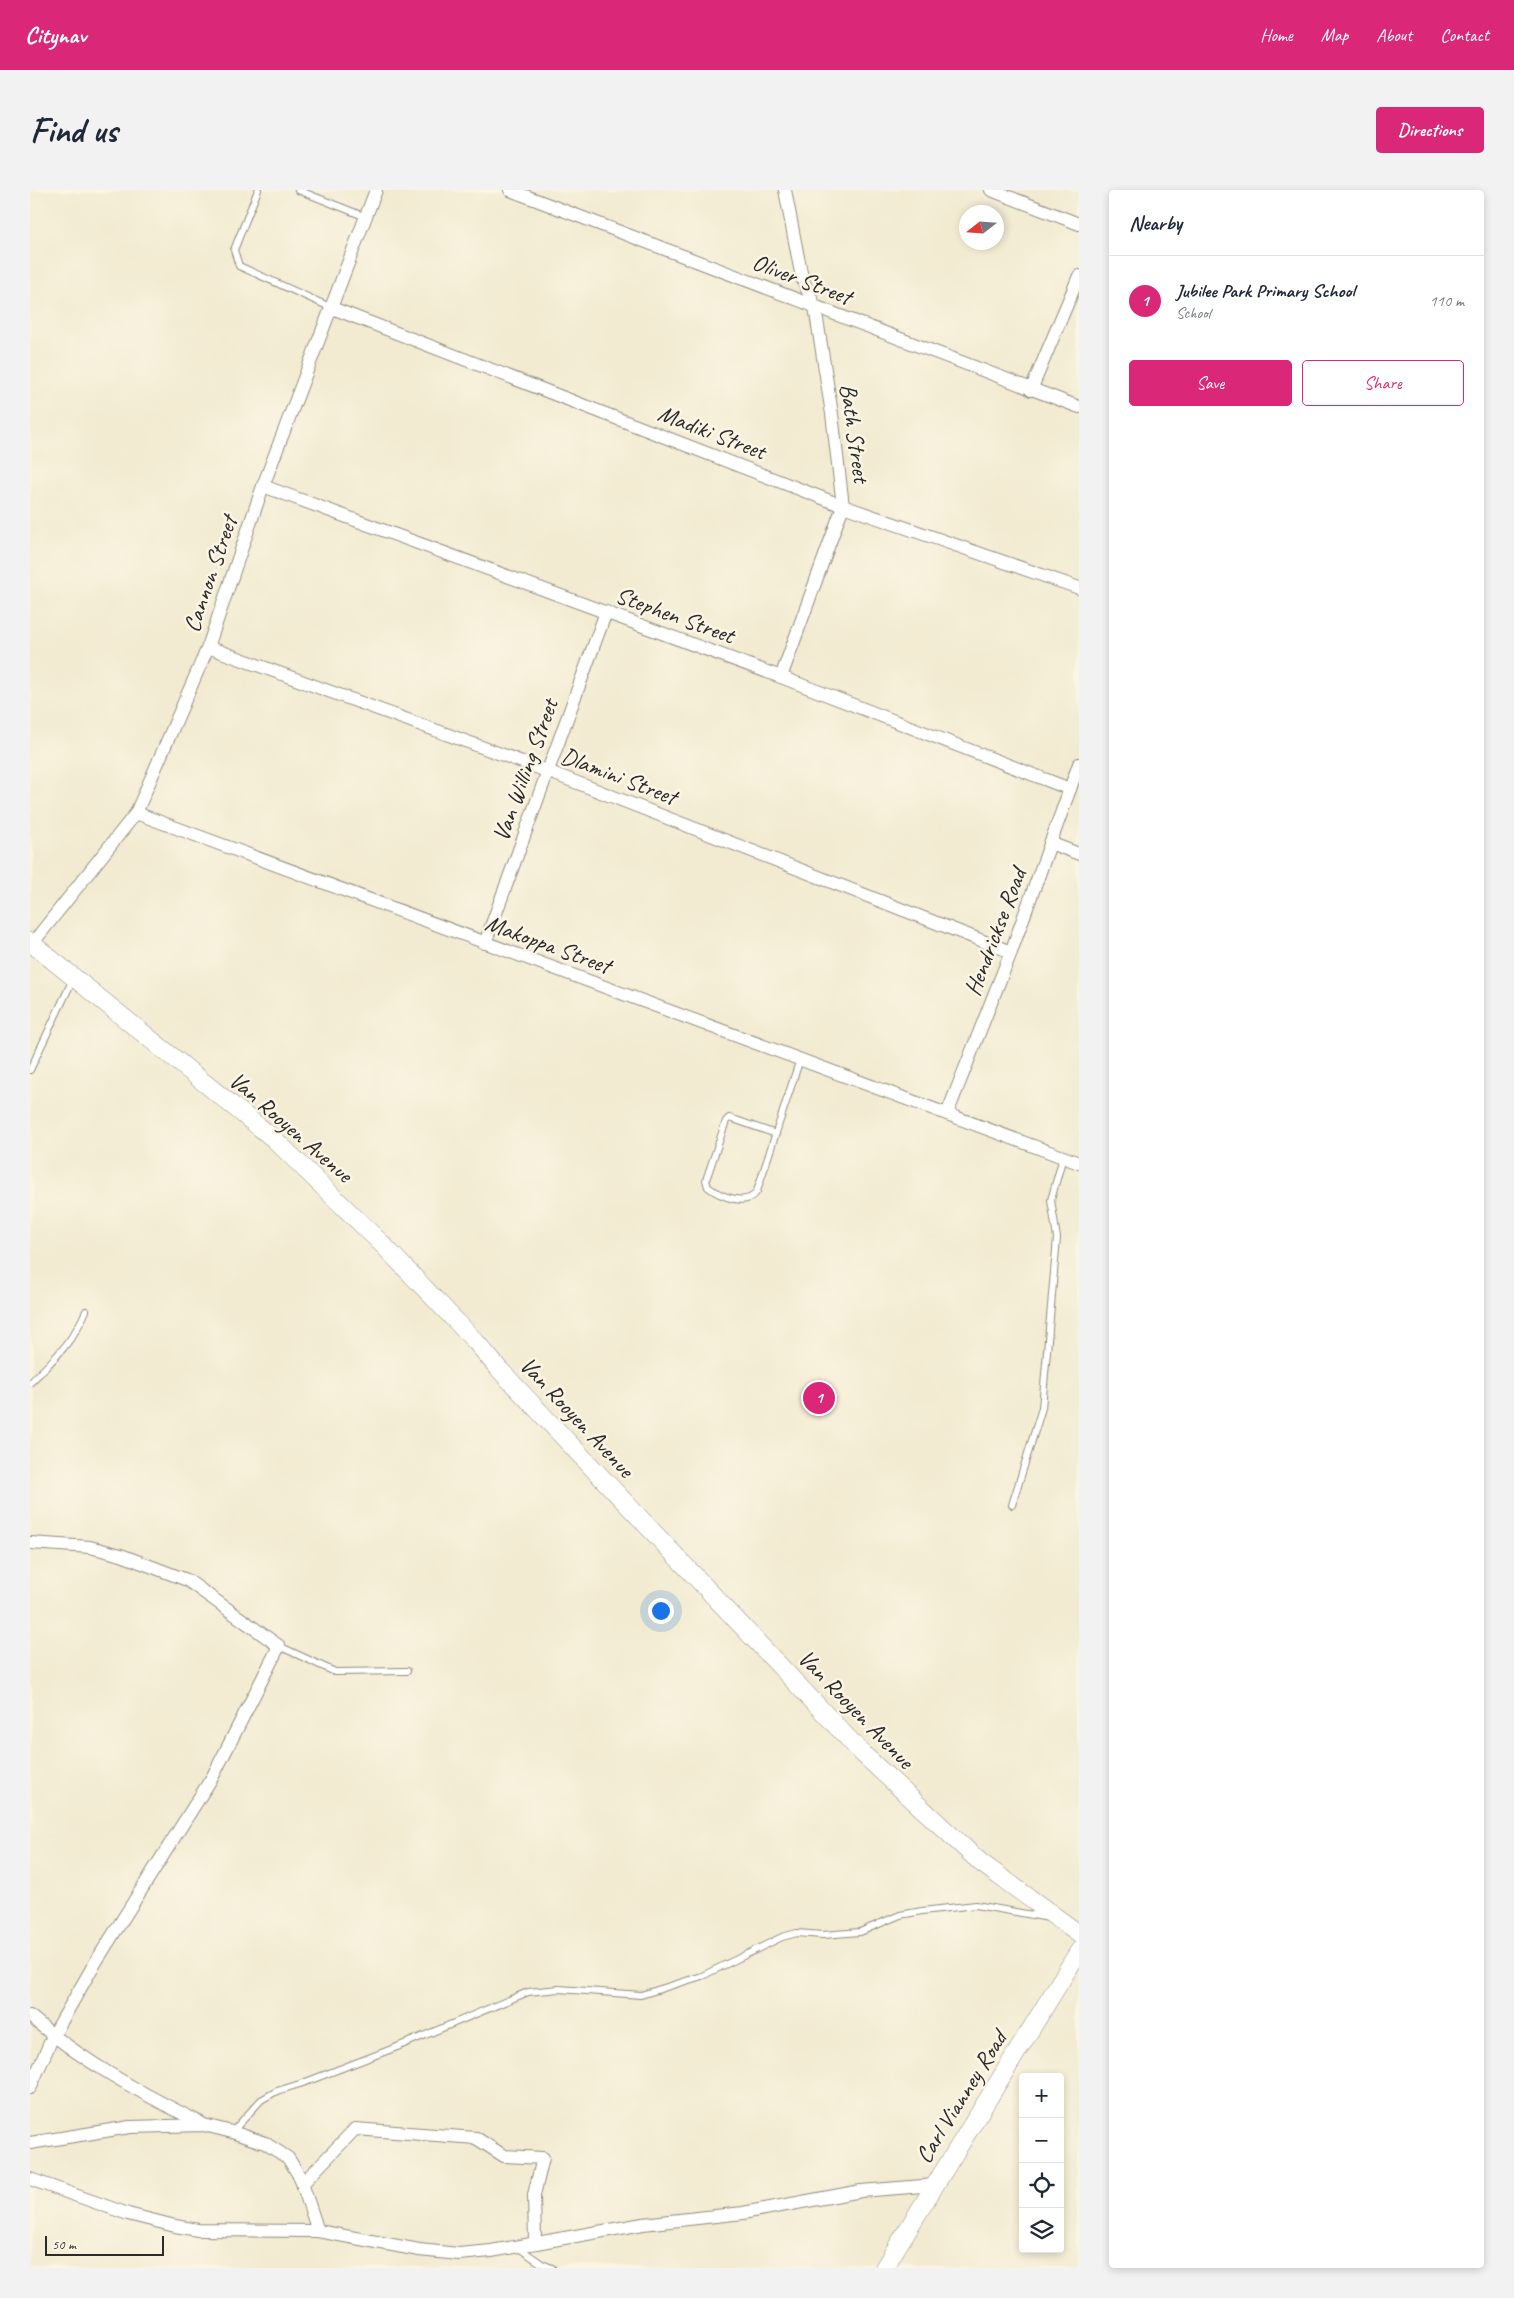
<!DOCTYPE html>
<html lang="en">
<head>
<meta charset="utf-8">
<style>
  body { margin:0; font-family:Caveat,sans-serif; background:#f2f2f3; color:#1f2937 }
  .controls { position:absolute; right:15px; bottom:15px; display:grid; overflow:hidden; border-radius:5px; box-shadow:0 2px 8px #0003 }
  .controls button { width:45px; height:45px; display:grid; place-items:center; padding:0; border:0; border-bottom:1px solid #e0e1e3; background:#fff; color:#1f2937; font:25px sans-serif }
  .compass { position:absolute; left:929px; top:15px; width:45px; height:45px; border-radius:50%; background:#fff; box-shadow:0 2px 8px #0003; rotate:253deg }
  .scale { position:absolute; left:15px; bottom:12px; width:119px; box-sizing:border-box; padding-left:5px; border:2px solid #2b2b2b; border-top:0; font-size:14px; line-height:18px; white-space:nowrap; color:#2b2b2b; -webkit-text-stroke:4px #fcf5e5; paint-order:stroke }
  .you { position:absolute; left:630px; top:1420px; width:18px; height:18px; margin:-12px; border:4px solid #fff; border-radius:50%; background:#1a73e8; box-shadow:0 0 0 8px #1a73e833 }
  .badge { display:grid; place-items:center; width:32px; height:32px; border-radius:50%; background:#db2777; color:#fff; font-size:16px; font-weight:700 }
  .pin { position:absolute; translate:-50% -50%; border:2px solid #fff; box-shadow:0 1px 5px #0006 }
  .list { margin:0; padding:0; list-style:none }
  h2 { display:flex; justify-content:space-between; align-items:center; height:65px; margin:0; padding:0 20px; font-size:21px }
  h2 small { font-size:16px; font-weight:400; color:#747a83 }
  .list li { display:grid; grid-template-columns:32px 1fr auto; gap:15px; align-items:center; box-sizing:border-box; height:90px; padding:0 20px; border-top:1px solid #e0e1e3 }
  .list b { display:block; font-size:19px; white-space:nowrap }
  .list p { margin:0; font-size:16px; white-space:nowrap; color:#747a83 }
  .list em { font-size:16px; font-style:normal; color:#747a83 }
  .actions { display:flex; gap:10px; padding:15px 20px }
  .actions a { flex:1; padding:11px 0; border:1px solid #db2777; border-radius:5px; text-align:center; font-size:18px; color:#db2777 }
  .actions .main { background:#db2777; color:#fff }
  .icon { flex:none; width:28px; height:28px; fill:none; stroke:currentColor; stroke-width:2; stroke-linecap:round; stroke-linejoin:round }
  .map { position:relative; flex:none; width:1049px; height:2078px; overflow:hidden; border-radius:5px }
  header { display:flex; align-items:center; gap:30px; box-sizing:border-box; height:70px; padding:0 25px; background:#db2777; color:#fff }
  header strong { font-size:24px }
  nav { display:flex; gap:28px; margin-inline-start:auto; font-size:18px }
  .intro { display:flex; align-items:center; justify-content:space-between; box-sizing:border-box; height:120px; padding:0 30px }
  h1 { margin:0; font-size:35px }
  .button { padding:12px 22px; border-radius:5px; background:#db2777; color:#fff; font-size:18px; font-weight:700 }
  main { display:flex; gap:30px; padding:0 30px }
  aside { flex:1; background:#fff; border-radius:5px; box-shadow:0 2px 8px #0003 }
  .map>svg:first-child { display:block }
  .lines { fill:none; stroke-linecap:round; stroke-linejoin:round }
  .lane-casing { stroke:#8e8b7e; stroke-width:8 }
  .street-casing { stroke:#8e8b7e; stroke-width:14 }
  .secondary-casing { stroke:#8e8b7e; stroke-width:19 }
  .lane { stroke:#fff; stroke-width:6 }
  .street { stroke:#fff; stroke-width:12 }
  .secondary { stroke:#fff; stroke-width:18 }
  .labels { text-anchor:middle; stroke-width:5; stroke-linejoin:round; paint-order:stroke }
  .street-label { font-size:24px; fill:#2b2b2b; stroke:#fcf5e5 }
</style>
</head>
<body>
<header>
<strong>Citynav</strong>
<nav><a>Home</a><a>Map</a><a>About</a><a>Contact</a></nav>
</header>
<div class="intro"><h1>Find us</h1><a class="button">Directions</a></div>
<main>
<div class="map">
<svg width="1049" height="2078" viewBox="0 0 1049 2078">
  <rect width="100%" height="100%" fill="#fcf5e5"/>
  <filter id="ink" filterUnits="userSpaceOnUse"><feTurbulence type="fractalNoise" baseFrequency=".02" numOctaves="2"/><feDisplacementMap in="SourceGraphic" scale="10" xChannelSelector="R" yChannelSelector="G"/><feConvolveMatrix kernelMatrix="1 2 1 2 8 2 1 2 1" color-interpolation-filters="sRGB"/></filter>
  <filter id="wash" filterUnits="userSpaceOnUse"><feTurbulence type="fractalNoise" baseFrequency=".0096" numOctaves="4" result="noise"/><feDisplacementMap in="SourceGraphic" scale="20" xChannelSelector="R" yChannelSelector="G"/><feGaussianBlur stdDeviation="1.12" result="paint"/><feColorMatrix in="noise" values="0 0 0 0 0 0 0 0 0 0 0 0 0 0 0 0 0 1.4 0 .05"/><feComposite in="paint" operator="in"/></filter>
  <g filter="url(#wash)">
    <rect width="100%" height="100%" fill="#f2ebd1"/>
  </g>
  <g filter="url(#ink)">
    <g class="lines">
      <!-- lane casing -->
      <g class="lane-casing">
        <g id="lane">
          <polyline points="228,0 204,60 209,76 302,118"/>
          <polyline points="268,0 336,27"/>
          <polyline points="0,880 43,789"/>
          <path d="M746,944L706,930L699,928L696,931L676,990L678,997C690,1006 718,1018 727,1001C741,957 756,913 770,869"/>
          <path d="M0,1193C24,1169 42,1153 56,1121"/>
          <polyline points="982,1315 1012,1218 1027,1048 1021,1010 1033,967"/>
          <polyline points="249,1456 305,1482 377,1481"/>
          <polyline points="202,1942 231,1910 247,1901 273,1893 367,1857 498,1802 529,1799 611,1805 672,1786 752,1747 767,1743 793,1745 830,1742 870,1725 892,1721 946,1715 1019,1728"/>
          <polyline points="489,2058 512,2074 522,2078"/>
        </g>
      </g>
      <!-- street casing -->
      <g class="street-casing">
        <g id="street">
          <polyline points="480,0 1049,217"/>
          <polyline points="961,0 1049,34"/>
          <polyline points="302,118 813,316 1049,398"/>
          <polyline points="1001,200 1049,86"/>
          <polyline points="233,296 751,487 1040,599"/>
          <polyline points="178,457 517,581 981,762"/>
          <polyline points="751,487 813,316 802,224 785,117 772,88 755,0"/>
          <polyline points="106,623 1049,973"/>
          <polyline points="1020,653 1049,664"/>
          <polyline points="455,753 576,422"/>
          <polyline points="2,754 106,623 178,457 233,296 346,0"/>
          <polyline points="917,924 981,762 1049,574"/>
          <polyline points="0,1353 60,1357 91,1365 157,1390 249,1456 183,1586 62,1778 23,1846 0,1898"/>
          <path d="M0,1826C51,1871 111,1903 171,1933"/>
          <polyline points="0,1953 100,1937 174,1935 202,1942 235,1953 258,1968 270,1987 288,2041"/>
          <polyline points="0,1989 98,2024 145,2036 168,2040 288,2041 389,2060 429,2064 461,2061 613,2034 713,2023 831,2001 905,1995"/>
          <polyline points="273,1993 325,1939 446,1948 474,1966 513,1968 504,2005 505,2052"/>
        </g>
      </g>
      <!-- secondary casing -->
      <g class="secondary-casing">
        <g id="secondary">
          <polyline points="0,752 244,949 354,1056 446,1152 469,1179 833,1564 950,1672 1049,1744"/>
          <polyline points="854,2078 1049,1761"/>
        </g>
      </g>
      <!-- lane -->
      <use href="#lane" class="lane"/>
      <!-- street -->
      <use href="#street" class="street"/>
      <!-- secondary -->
      <use href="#secondary" class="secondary"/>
    </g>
  </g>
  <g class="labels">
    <!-- street labels -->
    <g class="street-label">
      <text transform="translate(772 89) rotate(21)" y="8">Oliver Street</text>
      <text transform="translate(682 242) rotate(21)" y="8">Madiki Street</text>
      <text transform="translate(825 243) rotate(82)" y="8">Bath Street</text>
      <text transform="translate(180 384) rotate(-71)" y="8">Cannon Street</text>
      <text transform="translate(645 425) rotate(20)" y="8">Stephen Street</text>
      <text transform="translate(495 580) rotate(-70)" y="8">Van Willing Street</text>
      <text transform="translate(589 586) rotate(21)" y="8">Dlamini Street</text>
      <text transform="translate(965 742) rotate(-69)" y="8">Hendrickse Road</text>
      <text transform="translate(518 754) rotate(20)" y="8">Makoppa Street</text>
      <text transform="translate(261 937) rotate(41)" y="8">Van Rooyen Avenue</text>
      <text transform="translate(547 1227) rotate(47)" y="8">Van Rooyen Avenue</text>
      <text transform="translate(826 1519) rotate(46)" y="8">Van Rooyen Avenue</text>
      <text transform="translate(931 1907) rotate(-58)" y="8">Carl Vianney Road</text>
    </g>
  </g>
</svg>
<div class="controls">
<button>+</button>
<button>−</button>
<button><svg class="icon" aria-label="locate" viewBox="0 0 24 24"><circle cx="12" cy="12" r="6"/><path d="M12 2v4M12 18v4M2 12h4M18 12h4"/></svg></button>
<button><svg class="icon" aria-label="layers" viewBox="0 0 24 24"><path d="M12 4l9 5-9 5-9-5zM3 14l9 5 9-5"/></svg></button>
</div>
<svg class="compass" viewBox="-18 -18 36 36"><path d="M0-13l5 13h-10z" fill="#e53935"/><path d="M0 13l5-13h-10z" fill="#747a83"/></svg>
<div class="scale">50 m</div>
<div class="you"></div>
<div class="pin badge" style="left:789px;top:1208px">1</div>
</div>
<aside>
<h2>Nearby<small></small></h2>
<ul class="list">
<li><span class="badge">1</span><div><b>Jubilee Park Primary School</b><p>School</p></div><em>110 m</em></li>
</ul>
<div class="actions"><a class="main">Save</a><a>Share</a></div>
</aside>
</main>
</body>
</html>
